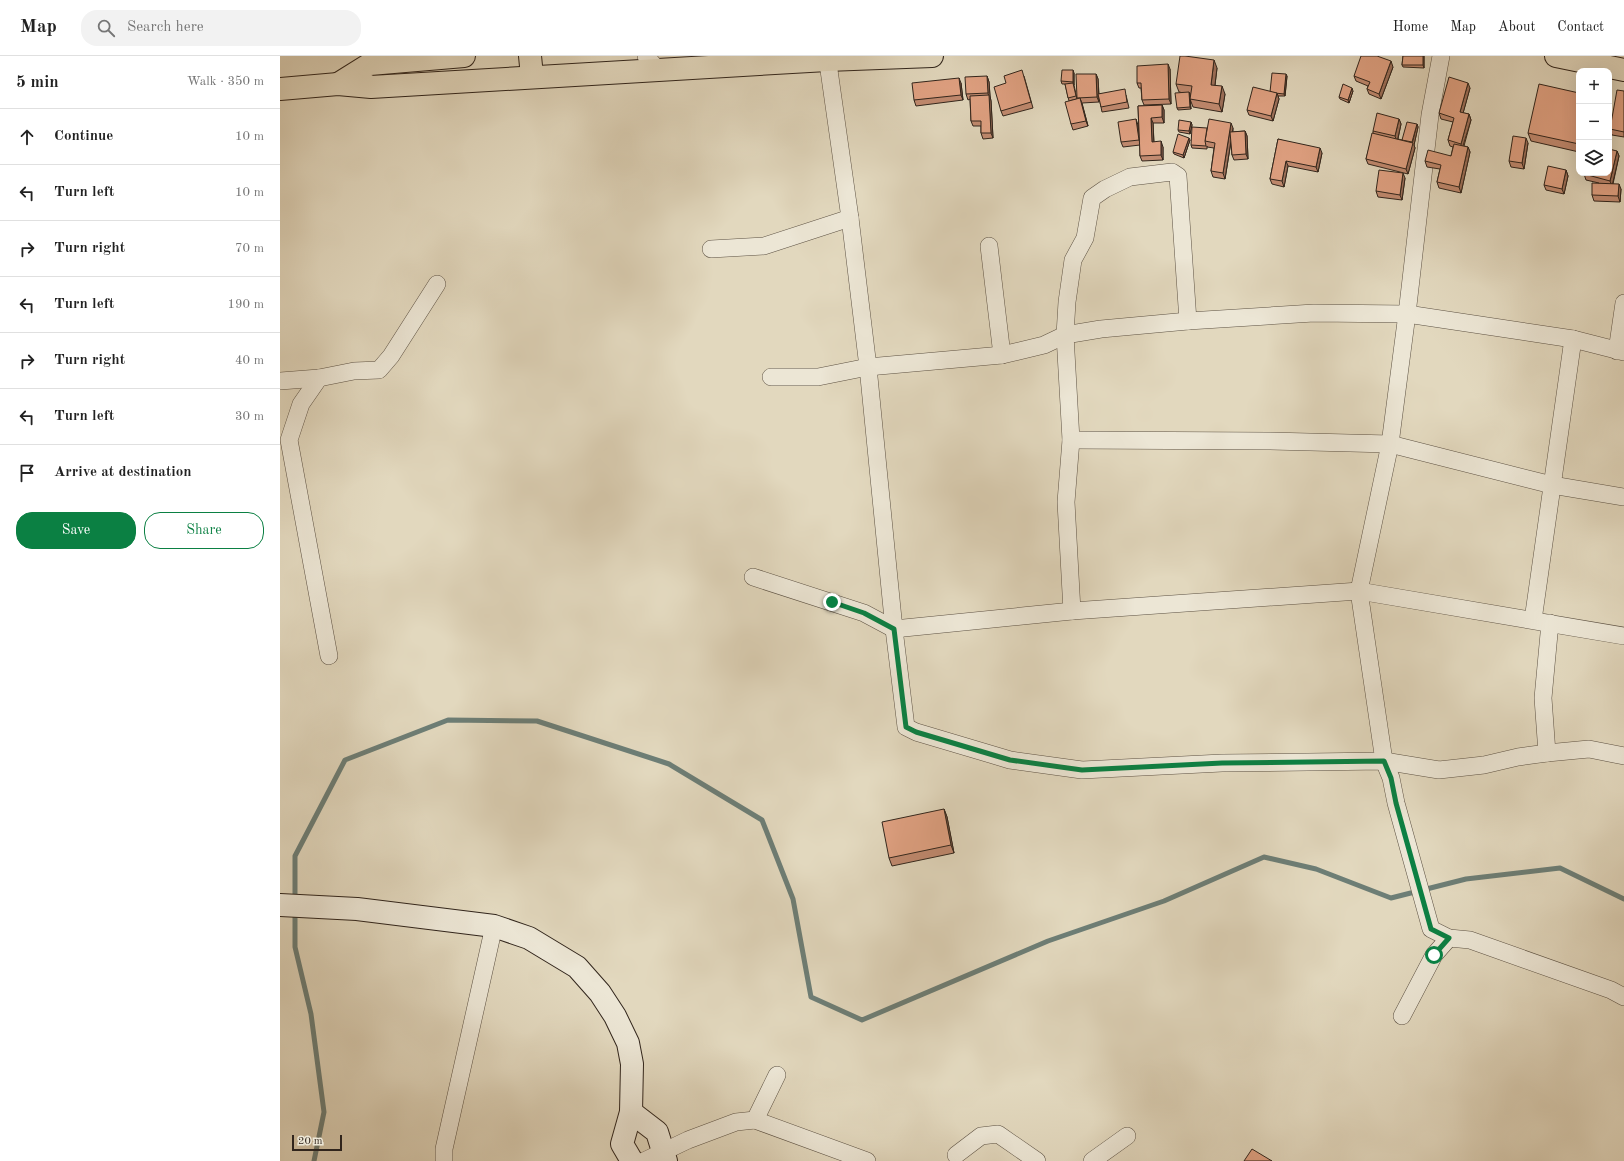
<!DOCTYPE html>
<html lang="en">
<head>
<meta charset="utf-8">
<style>
  body { margin:0; font-family:"Old Standard TT",serif; background:#f2f2f2; color:#222 }
  .controls { position:absolute; right:12px; top:12px; display:grid; overflow:hidden; border-radius:8px; box-shadow:0 4px 16px #0002 }
  .controls button { width:36px; height:36px; display:grid; place-items:center; padding:0; border:0; border-bottom:1px solid #e0e0e0; background:#fff; color:#222; font:20px sans-serif }
  .scale { position:absolute; left:12px; bottom:10px; width:50px; box-sizing:border-box; padding-left:4px; border:2px solid #31251c; border-top:0; font-size:11px; line-height:14px; white-space:nowrap; color:#31251c; -webkit-text-stroke:3px #ece6d5; paint-order:stroke }
  .stop { position:absolute; width:12px; height:12px; margin:-9px; border:3px solid #0b8043; border-radius:50%; background:#fff }
  .stop.end { background:#0b8043; border-color:#fff; box-shadow:0 1px 4px #0008 }
  .list { margin:0; padding:0; list-style:none }
  h2 { display:flex; justify-content:space-between; align-items:center; height:52px; margin:0; padding:0 16px; font-size:17px }
  h2 small { font-size:13px; font-weight:400; color:#767676 }
  .list li { display:grid; grid-template-columns:26px 1fr auto; gap:12px; align-items:center; box-sizing:border-box; height:56px; padding:0 16px; border-top:1px solid #e0e0e0 }
  .list b { display:block; font-size:15px; white-space:nowrap }
  .list em { font-size:13px; font-style:normal; color:#767676 }
  .actions { display:flex; gap:8px; padding:12px 16px }
  .actions a { flex:1; padding:9px 0; border:1px solid #0b8043; border-radius:16px; text-align:center; font-size:14px; color:#0b8043 }
  .actions .main { background:#0b8043; color:#fff }
  .icon { flex:none; width:22px; height:22px; fill:none; stroke:currentColor; stroke-width:2; stroke-linecap:round; stroke-linejoin:round }
  .map { position:relative; flex:none; width:1344px; height:1105px; overflow:hidden }
  header { display:flex; align-items:center; gap:24px; box-sizing:border-box; height:56px; padding:0 20px; background:#fff; border-bottom:1px solid #e0e0e0 }
  header strong { font-size:19px }
  nav { display:flex; gap:22px; margin-inline-start:auto; font-size:14px }
  .search { width:280px; height:36px; background:#f2f2f2; display:flex; align-items:center; gap:10px; box-sizing:border-box; padding:0 14px; border-radius:16px; color:#767676; font-size:15px }
  main { display:flex }
  aside { flex:1; background:#fff }
  .map>svg:first-child { display:block }
  .lines { fill:none; stroke-linecap:round; stroke-linejoin:round }
  .stream { stroke:#6d7e76; stroke-width:5 }
  .street-casing { stroke:#5d5244; stroke-width:18 }
  .secondary-casing { stroke:#31251c; stroke-width:24 }
  .highway-casing { stroke:#31251c; stroke-width:24 }
  .street { stroke:#ece6d5; stroke-width:17 }
  .secondary { stroke:#ece6d5; stroke-width:22 }
  .highway { stroke:#e2d8be; stroke-width:22 }
  .wall { fill:#c28b71; stroke:#31251c }
  .shaded-wall { fill:#9e715c; stroke:#31251c }
  .building { fill:#e1a283; stroke:#31251c }
  .route { stroke:#0b8043; stroke-width:5 }
</style>
</head>
<body>
<header>
<strong>Map</strong>
<div class="search"><svg class="icon" aria-label="search" viewBox="0 0 24 24"><circle cx="10" cy="10" r="6"/><path d="M15 15l6 6"/></svg>Search here</div>
<nav><a>Home</a><a>Map</a><a>About</a><a>Contact</a></nav>
</header>
<main>
<aside>
<h2>5 min<small>Walk · 350 m</small></h2>
<ul class="list">
<li><svg class="icon" aria-label="ahead" viewBox="0 0 24 24"><path d="M12 20V5M6 11l6-6 6 6"/></svg><div><b>Continue</b></div><em>10 m</em></li>
<li><svg class="icon" aria-label="left" viewBox="0 0 24 24"><path d="M17 20v-9H6M10 6l-5 5 5 5"/></svg><div><b>Turn left</b></div><em>10 m</em></li>
<li><svg class="icon" aria-label="right" viewBox="0 0 24 24"><path d="M7 20v-9h11M14 6l5 5-5 5"/></svg><div><b>Turn right</b></div><em>70 m</em></li>
<li><svg class="icon" aria-label="left" viewBox="0 0 24 24"><path d="M17 20v-9H6M10 6l-5 5 5 5"/></svg><div><b>Turn left</b></div><em>190 m</em></li>
<li><svg class="icon" aria-label="right" viewBox="0 0 24 24"><path d="M7 20v-9h11M14 6l5 5-5 5"/></svg><div><b>Turn right</b></div><em>40 m</em></li>
<li><svg class="icon" aria-label="left" viewBox="0 0 24 24"><path d="M17 20v-9H6M10 6l-5 5 5 5"/></svg><div><b>Turn left</b></div><em>30 m</em></li>
<li><svg class="icon" aria-label="arrive" viewBox="0 0 24 24"><path d="M6 21V4h12l-3 4 3 4H6"/></svg><div><b>Arrive at destination</b></div></li>
</ul>
<div class="actions"><a class="main">Save</a><a>Share</a></div>
</aside>
<div class="map">
<svg width="1344" height="1105" viewBox="0 0 1344 1105">
  <rect width="100%" height="100%" fill="#e2d8be"/>
  <filter id="stains"><feTurbulence type="fractalNoise" baseFrequency=".005" numOctaves="4"/><feColorMatrix values="0 0 0 0 .2 0 0 0 0 .09 0 0 0 0 .02 0 0 0 .5 -.17"/></filter>
  <radialGradient id="worn" r=".72"><stop offset=".6" stop-color="#630" stop-opacity="0"/><stop offset="1" stop-color="#630" stop-opacity=".3"/></radialGradient>
  <g class="lines">
    <!-- stream -->
    <g class="stream">
      <polyline points="15,845 15,800 65,704 168,664 257,665 389,708 482,764 513,843 531,941 582,964 768,885 884,845 984,801 1036,813 1111,842 1186,823 1280,812 1344,843"/>
      <polyline points="15,855 15,891 31,958 44,1056 34,1105"/>
    </g>
    <!-- street casing -->
    <g class="street-casing">
      <g id="street">
        <polyline points="366,0 377,13"/>
        <polyline points="547,0 570,162 588,311 614,573 626,671 636,676 730,704 802,714 942,707 1104,705 1159,714 1204,709 1238,701 1267,697 1309,693 1344,700"/>
        <polyline points="1161,0 1150,59 1127,258 1110,388 1079,535 1104,705 1111,722 1116,747 1151,873 1169,882 1190,884 1331,934 1344,941"/>
        <polyline points="709,190 722,299"/>
        <polyline points="431,193 484,190 570,162"/>
        <polyline points="1337,295 1344,247"/>
        <polyline points="491,321 538,321 588,311 722,299 764,289 785,279 821,273 908,265 1034,257 1127,258 1293,283 1344,296"/>
        <polyline points="39,322 21,348 9,384 49,600"/>
        <polyline points="0,325 39,322 74,315 99,314 111,300 157,228"/>
        <polyline points="791,384 988,385 1110,388 1272,429 1344,441"/>
        <polyline points="473,521 584,557 614,573 792,555 1079,535 1344,580"/>
        <polyline points="792,555 786,446 791,384 785,279 787,246 793,204 805,182 812,142 825,133 850,121 892,116 898,120 908,265"/>
        <polyline points="1253,564 1293,283"/>
        <polyline points="1267,697 1263,642 1270,567"/>
        <polyline points="1122,960 1154,899 1169,882"/>
        <polyline points="475,1064 497,1019"/>
        <polyline points="676,1099 701,1080 718,1078 757,1105"/>
        <polyline points="164,1105 164,1093 214,870"/>
        <polyline points="364,1105 408,1084 456,1066 475,1064 587,1105"/>
        <polyline points="812,1105 847,1080"/>
      </g>
    </g>
    <!-- secondary casing -->
    <g class="secondary-casing">
      <g id="secondary">
        <polyline points="0,849 77,853 214,870 249,882 297,911 320,937 335,960 348,987 352,1008 351,1056 342,1088 352,1105"/>
        <polyline points="351,1056 377,1076 386,1105"/>
      </g>
    </g>
    <!-- highway casing -->
    <g class="highway-casing">
      <g id="highway">
        <polyline points="250,0 252,20"/>
        <polyline points="1276,0 1344,14"/>
        <polyline points="58,28 90,8 184,0"/>
        <polyline points="0,33 58,28 91,31 547,4 652,0"/>
      </g>
    </g>
    <!-- street -->
    <use href="#street" class="street"/>
    <!-- secondary -->
    <use href="#secondary" class="secondary"/>
    <!-- highway -->
    <use href="#highway" class="highway"/>
  </g>
  <!-- wall -->
  <g class="wall">
    <polygon points="1123,0 1144,0 1144,12 1123,11 1122,9"/>
    <polygon points="1113,11 1101,43 1089,38 1087,33 1088,30 1076,25 1074,20"/>
    <polygon points="937,12 935,29 945,38 942,56 913,51 910,43 911,38 909,38 911,53 898,54 897,52 904,37 899,36 896,28"/>
    <polygon points="890,13 891,48 864,49 862,44 861,32 859,32 857,27"/>
    <polygon points="794,17 794,29 797,43 789,45 785,28 782,28 781,25"/>
    <polygon points="816,18 818,23 819,38 846,39 849,52 822,56 819,41 819,46 802,47 808,70 793,74 791,68 797,43 797,42"/>
    <polygon points="707,20 709,26 710,40 711,45 713,82 703,83 701,77 701,70 693,70 691,65 690,43 688,44 686,38"/>
    <polygon points="744,20 753,52 723,60 721,55 726,27"/>
    <polygon points="1007,20 1005,40 998,40 999,43 993,65 969,59 967,54 990,36"/>
    <polygon points="681,27 683,44 636,50 634,44"/>
    <polygon points="1190,32 1183,57 1189,58 1191,64 1184,90 1188,91 1190,96 1181,137 1159,132 1157,126 1160,113 1147,111 1145,105 1171,100 1173,91 1170,90 1168,84 1173,66 1161,63 1159,57"/>
    <polygon points="1073,35 1069,47 1060,43 1059,41"/>
    <polygon points="1344,35 1344,81 1332,79 1330,73"/>
    <polygon points="1299,37 1299,96 1251,85 1248,77"/>
    <polygon points="882,49 884,54 884,67 873,67 874,86 883,91 883,104 862,105 860,100 860,89 843,91 841,86 858,69 859,78 858,50"/>
    <polygon points="1119,63 1121,68 1118,83 1122,84 1137,68 1138,71 1134,89 1135,92 1128,118 1088,108 1086,103 1093,77 1093,75"/>
    <polygon points="911,66 912,69 910,78 899,76 898,74"/>
    <polygon points="953,72 953,76 965,75 967,80 968,103 954,104 952,99 951,86 945,123 933,121 931,115 934,92 927,91 927,90 927,93 912,92 911,89 927,73"/>
    <polygon points="998,83 1042,97 1038,116 1008,110 1004,131 992,128 990,123"/>
    <polygon points="910,84 904,102 894,98 893,96"/>
    <polygon points="1248,87 1244,113 1231,111 1229,105"/>
    <polygon points="1337,95 1339,100 1333,128 1341,133 1340,146 1314,145 1312,139 1319,127 1306,124 1304,118"/>
    <polygon points="1286,114 1288,120 1284,138 1266,134 1264,129"/>
    <polygon points="1125,122 1122,144 1098,141 1096,135"/>
    <polygon points="664,753 667,761 674,797 612,810 609,802"/>
  </g>
  <!-- shaded-wall -->
  <g class="shaded-wall">
    <polygon points="1143,0 1144,0 1144,12 1143,9"/>
    <polygon points="934,4 937,12 934,37 931,29"/>
    <polygon points="1111,5 1113,11 1101,43 1099,38"/>
    <polygon points="888,8 890,13 891,48 889,43"/>
    <polygon points="793,14 794,17 794,29 793,26"/>
    <polygon points="816,18 818,23 819,46 817,41"/>
    <polygon points="1006,18 1007,20 1005,40 1004,38"/>
    <polygon points="707,20 709,26 710,40 711,45 713,82 711,77 709,42 708,37"/>
    <polygon points="679,22 681,27 683,44 681,39"/>
    <polygon points="1188,27 1190,32 1182,61 1180,56"/>
    <polygon points="942,30 945,38 942,56 939,48"/>
    <polygon points="1072,32 1073,35 1069,47 1068,44"/>
    <polygon points="909,36 910,39 911,53 910,51"/>
    <polygon points="997,37 999,43 993,65 991,60"/>
    <polygon points="800,42 802,48 808,70 806,65"/>
    <polygon points="882,49 884,54 884,67 882,61"/>
    <polygon points="1189,58 1191,64 1182,93 1181,88"/>
    <polygon points="871,62 873,67 874,91 872,86"/>
    <polygon points="856,63 858,69 861,89 859,84"/>
    <polygon points="1119,63 1121,68 1117,86 1115,80"/>
    <polygon points="911,66 912,69 910,78 909,75"/>
    <polygon points="951,67 953,72 945,123 943,117"/>
    <polygon points="1137,68 1138,71 1134,89 1135,92 1128,118 1126,113"/>
    <polygon points="965,75 967,80 968,103 966,98"/>
    <polygon points="909,82 910,84 904,102 903,99"/>
    <polygon points="1246,82 1248,87 1244,113 1242,107"/>
    <polygon points="881,85 883,91 883,104 881,99"/>
    <polygon points="1188,91 1190,96 1181,137 1179,131"/>
    <polygon points="1040,92 1042,97 1038,116 1036,111"/>
    <polygon points="1337,95 1339,100 1332,130 1330,125"/>
    <polygon points="1006,105 1008,110 1004,131 1002,125"/>
    <polygon points="1286,114 1288,120 1284,138 1282,133"/>
    <polygon points="1123,117 1125,122 1122,144 1120,139"/>
    <polygon points="1339,128 1341,133 1340,146 1338,140"/>
    <polygon points="664,753 667,761 674,797 671,789"/>
  </g>
  <!-- building -->
  <g class="building">
    <polygon points="900,0 905,0 934,4 931,29 942,30 939,48 910,43 912,30 896,28"/>
    <polygon points="1081,0 1097,0 1111,5 1099,38 1087,33 1090,26 1074,20"/>
    <polygon points="1123,0 1143,0 1143,9 1122,9"/>
    <polygon points="888,8 889,43 862,44 861,27 857,27 857,10"/>
    <polygon points="742,14 751,46 721,55 714,31 726,27 724,20"/>
    <polygon points="782,14 793,14 793,26 781,25"/>
    <polygon points="992,17 1006,18 1004,38 995,37 990,36"/>
    <polygon points="796,18 816,18 817,41 797,42"/>
    <polygon points="707,20 708,37 686,38 685,21"/>
    <polygon points="1169,21 1188,27 1180,56 1189,58 1181,88 1168,84 1174,62 1159,57"/>
    <polygon points="679,22 681,39 634,44 632,27"/>
    <polygon points="793,27 796,40 788,42 785,28"/>
    <polygon points="1063,28 1072,32 1068,44 1059,41"/>
    <polygon points="1259,28 1299,37 1299,88 1248,77"/>
    <polygon points="973,31 997,37 991,60 967,54"/>
    <polygon points="845,33 847,46 821,51 818,38"/>
    <polygon points="1337,34 1344,35 1344,76 1330,73"/>
    <polygon points="909,36 910,51 897,52 895,37"/>
    <polygon points="709,39 711,77 701,77 701,65 691,65 690,40"/>
    <polygon points="800,42 806,65 791,68 785,46"/>
    <polygon points="882,49 882,61 871,62 872,86 881,85 881,99 860,100 858,50"/>
    <polygon points="1097,57 1119,63 1115,80 1093,75"/>
    <polygon points="856,63 859,84 841,86 838,66"/>
    <polygon points="929,63 951,67 943,117 931,115 935,87 925,85"/>
    <polygon points="899,64 911,66 909,75 898,74"/>
    <polygon points="1127,66 1137,68 1132,86 1122,84"/>
    <polygon points="912,71 927,72 925,85 926,90 911,89"/>
    <polygon points="965,75 966,98 952,99 950,76"/>
    <polygon points="1092,77 1133,87 1126,113 1086,103"/>
    <polygon points="898,78 909,82 903,99 893,96"/>
    <polygon points="1233,80 1246,82 1242,107 1229,105"/>
    <polygon points="998,83 1040,92 1036,111 1006,105 1002,125 990,123"/>
    <polygon points="1174,88 1188,91 1179,131 1157,126 1161,109 1145,105 1148,94 1171,100"/>
    <polygon points="1329,93 1337,95 1330,125 1304,118 1304,117 1329,117"/>
    <polygon points="1268,110 1286,114 1282,133 1264,129"/>
    <polygon points="1099,114 1123,117 1120,139 1096,135"/>
    <polygon points="1312,127 1339,128 1338,140 1312,139"/>
    <polygon points="664,753 671,789 609,802 602,766"/>
    <polygon points="972,1093 992,1105 964,1105"/>
  </g>
  <g class="lines">
    <!-- route -->
    <polyline class="route" points="552,546 584,557 614,573 626,671 636,676 730,704 802,714 942,707 1104,705 1111,722 1116,747 1151,873 1169,882 1154,899"/>
  </g>
  <rect width="100%" height="100%" filter="url(#stains)"/>
  <rect width="100%" height="100%" fill="url(#worn)"/>
</svg>
<div class="controls">
<button>+</button>
<button>−</button>
<button><svg class="icon" aria-label="layers" viewBox="0 0 24 24"><path d="M12 4l9 5-9 5-9-5zM3 14l9 5 9-5"/></svg></button>
</div>
<div class="scale">20 m</div>
<div class="stop" style="left:1154px;top:899px"></div>
<div class="stop end" style="left:552px;top:546px"></div>
</div>
</main>
</body>
</html>
